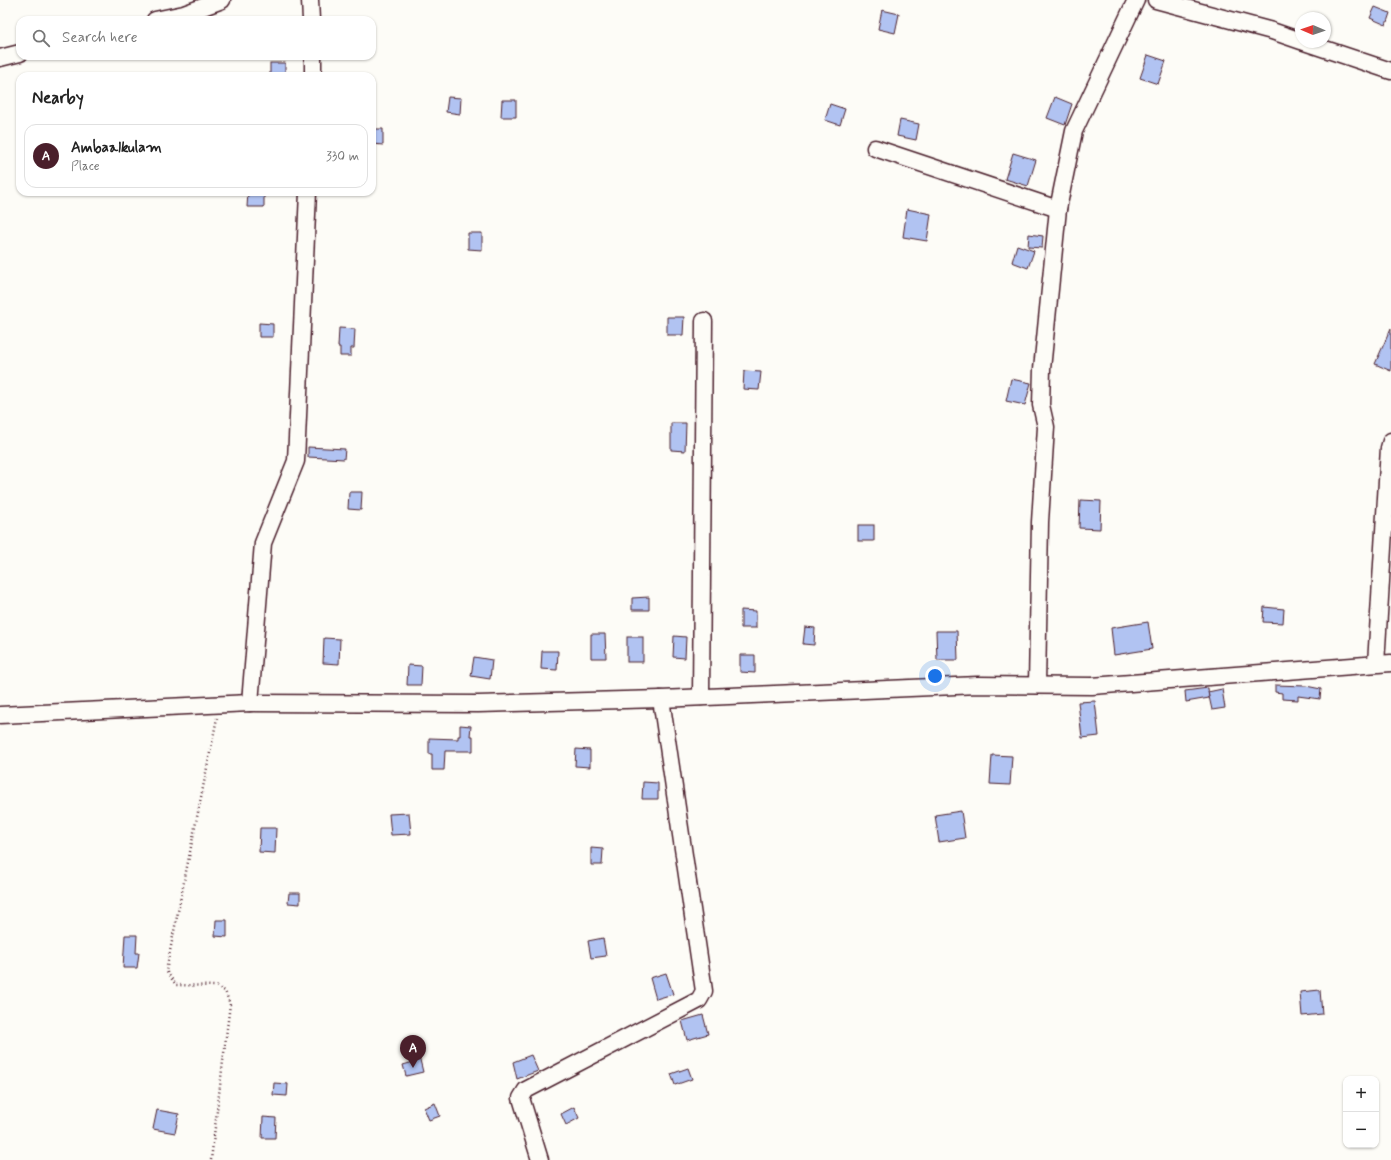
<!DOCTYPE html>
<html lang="en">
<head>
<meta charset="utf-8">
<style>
  body { margin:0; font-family:Mynerve,sans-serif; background:#f2f2f2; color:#222 }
  .controls { position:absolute; right:12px; bottom:12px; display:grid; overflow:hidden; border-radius:8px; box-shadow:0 1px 3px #0004 }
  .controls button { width:36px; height:36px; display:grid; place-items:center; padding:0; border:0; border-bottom:1px solid #e0e0e0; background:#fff; color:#222; font:20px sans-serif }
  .compass { position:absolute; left:1295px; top:12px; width:36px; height:36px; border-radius:50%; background:#fff; box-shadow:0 1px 3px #0004; rotate:272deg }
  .you { position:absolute; left:935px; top:676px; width:14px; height:14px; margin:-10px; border:3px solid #fff; border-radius:50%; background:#1a73e8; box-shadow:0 0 0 6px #1a73e833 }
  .badge { display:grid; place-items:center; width:26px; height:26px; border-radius:50%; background:#4a1f2b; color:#fff; font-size:13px; font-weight:700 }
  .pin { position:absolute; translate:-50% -33px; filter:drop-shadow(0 1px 2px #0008) }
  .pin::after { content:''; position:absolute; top:21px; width:14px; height:12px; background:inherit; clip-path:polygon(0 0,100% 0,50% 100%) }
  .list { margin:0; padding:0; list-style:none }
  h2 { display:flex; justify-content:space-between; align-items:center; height:52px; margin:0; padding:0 16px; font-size:17px }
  h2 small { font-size:13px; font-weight:400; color:#767676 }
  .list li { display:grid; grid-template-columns:26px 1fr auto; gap:12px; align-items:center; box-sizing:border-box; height:64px; margin:0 8px 8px; padding:0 8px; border:1px solid #e0e0e0; border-radius:12px }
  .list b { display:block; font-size:15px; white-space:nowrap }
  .list p { margin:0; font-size:13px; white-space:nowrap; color:#767676 }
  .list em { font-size:13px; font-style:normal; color:#767676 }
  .icon { flex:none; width:22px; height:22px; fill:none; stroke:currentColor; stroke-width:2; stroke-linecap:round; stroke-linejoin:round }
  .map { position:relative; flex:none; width:1391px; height:1160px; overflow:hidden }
  .search { position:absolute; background:#fff; box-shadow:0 1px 3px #0004; left:16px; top:16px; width:360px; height:44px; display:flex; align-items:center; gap:10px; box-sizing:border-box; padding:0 14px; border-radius:12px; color:#767676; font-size:15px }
  .panel { position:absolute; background:#fff; box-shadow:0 1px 3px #0004; left:16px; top:72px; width:360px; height:124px; border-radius:12px }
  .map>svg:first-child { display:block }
  .building { fill:#b1c3f2; stroke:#4a1f2b }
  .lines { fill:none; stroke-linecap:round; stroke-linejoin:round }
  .minor-casing { stroke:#4a1f2b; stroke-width:19 }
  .path { stroke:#4a1f2b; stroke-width:2.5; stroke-dasharray:1 3; stroke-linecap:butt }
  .minor { stroke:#fdfcf7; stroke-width:16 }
</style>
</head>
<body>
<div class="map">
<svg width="1391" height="1160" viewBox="0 0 1391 1160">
  <rect width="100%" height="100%" fill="#fdfcf7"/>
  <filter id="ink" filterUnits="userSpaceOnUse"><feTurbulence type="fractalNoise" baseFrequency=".025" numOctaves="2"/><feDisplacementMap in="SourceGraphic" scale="8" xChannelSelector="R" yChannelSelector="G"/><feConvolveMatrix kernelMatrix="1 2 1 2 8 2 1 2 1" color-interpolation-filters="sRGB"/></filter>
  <g filter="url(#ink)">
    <!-- building -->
    <g class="building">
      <polygon points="1375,7 1390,13 1386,25 1370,18"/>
      <polygon points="882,10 899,14 895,33 878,29"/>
      <polygon points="1148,55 1166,61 1158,84 1140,78"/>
      <rect x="270" y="63" width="15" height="13"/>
      <polygon points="448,97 461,98 460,114 446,112"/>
      <polygon points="1055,97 1072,104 1065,125 1047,118"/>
      <polygon points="502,100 516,100 516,117 501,117"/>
      <polygon points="830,104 845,109 840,125 825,120"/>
      <polygon points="900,120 919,124 916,140 897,136"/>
      <polygon points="372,129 383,129 383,145 372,144"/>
      <polygon points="1013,153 1036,160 1028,186 1005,179"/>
      <polygon points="248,192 264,193 264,207 247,207"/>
      <polygon points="907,209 931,214 927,241 903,237"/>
      <polygon points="468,233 482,233 482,250 468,249"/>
      <polygon points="1029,234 1043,236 1042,248 1028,247"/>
      <polygon points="1017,245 1034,251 1028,268 1012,262"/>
      <polygon points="667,317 684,317 683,335 667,335"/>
      <polygon points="259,323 273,324 273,337 259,337"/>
      <polygon points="339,328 355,329 354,348 351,348 351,356 340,356 340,347 338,347"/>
      <polygon points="1391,328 1391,371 1375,364"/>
      <polygon points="744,371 761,372 759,390 743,389"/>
      <polygon points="1011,379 1031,383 1025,405 1006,401"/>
      <polygon points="671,423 686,423 685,451 671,450"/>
      <polygon points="308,447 345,449 344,459 308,457"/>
      <polygon points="349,492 362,492 361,510 348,509"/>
      <polygon points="1080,500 1101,501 1100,529 1079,528"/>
      <rect x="858" y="525" width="16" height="16"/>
      <polygon points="649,597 649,610 632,610 632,598"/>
      <polygon points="1264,607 1284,609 1283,623 1263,622"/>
      <polygon points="741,610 756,611 756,628 741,628"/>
      <polygon points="1148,622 1152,649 1114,655 1111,628"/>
      <polygon points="805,627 815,628 814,645 803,644"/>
      <polygon points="936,631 957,631 958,660 937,660"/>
      <polygon points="591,634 605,634 606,658 591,658"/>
      <polygon points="674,636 686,637 685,658 673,657"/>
      <rect x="627" y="637" width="16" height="25"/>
      <polygon points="324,638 340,639 339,664 323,663"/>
      <polygon points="542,651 558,651 557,670 541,669"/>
      <polygon points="740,655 755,655 755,673 740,672"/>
      <polygon points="474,657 492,660 490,679 471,676"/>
      <polygon points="408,665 422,666 421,685 407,685"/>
      <polygon points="1275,685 1306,686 1321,689 1320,699 1298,696 1298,700 1282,699 1282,693 1275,692"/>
      <polygon points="1208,688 1209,698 1186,702 1185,691"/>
      <polygon points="1222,689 1225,708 1212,710 1208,692"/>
      <polygon points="1095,701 1099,736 1082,738 1078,702"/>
      <polygon points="460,725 471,726 470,736 473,736 473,751 445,751 444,770 432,770 432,754 429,754 429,738 458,739 458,736 460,736"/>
      <polygon points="576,749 590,750 590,767 575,766"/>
      <polygon points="992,755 1012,756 1010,785 990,784"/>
      <polygon points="643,782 658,783 658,799 642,799"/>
      <polygon points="961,811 965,838 939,842 935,815"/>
      <polygon points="409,813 411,834 391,835 389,814"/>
      <polygon points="260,828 276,828 275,853 259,852"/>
      <polygon points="591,848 603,849 602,865 591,865"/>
      <polygon points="289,893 300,893 300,904 288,903"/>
      <polygon points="216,920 227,920 227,937 215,936"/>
      <polygon points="125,935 137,935 136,953 139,953 137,968 123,968"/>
      <polygon points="603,938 606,956 591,958 588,941"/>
      <polygon points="666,973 673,994 656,999 650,978"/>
      <polygon points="1320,990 1322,1014 1302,1016 1300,992"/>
      <polygon points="703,1015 708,1034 687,1040 682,1021"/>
      <polygon points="531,1055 538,1071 517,1079 513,1062"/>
      <polygon points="420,1060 423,1072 406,1076 403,1065"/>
      <polygon points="688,1068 692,1079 675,1085 671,1074"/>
      <polygon points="274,1083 288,1084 287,1096 273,1095"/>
      <polygon points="435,1103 440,1116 429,1120 424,1108"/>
      <polygon points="574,1107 579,1118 566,1125 561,1114"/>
      <polygon points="157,1110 179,1114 175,1133 153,1129"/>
      <polygon points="263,1117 276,1118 275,1138 262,1138"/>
    </g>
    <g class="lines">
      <!-- minor casing -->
      <g class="minor-casing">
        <g id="minor">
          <polyline points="310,0 311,20"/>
          <polyline points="1156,0 1272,31 1301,41"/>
          <polyline points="155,20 184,14 222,0"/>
          <polyline points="1304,42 1391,71"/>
          <polyline points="0,58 20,53"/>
          <polyline points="313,76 313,56"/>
          <polyline points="875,148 1058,209"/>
          <polyline points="1376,664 1389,448 1391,441"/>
          <polyline points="1037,685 1040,522 1046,427 1041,405 1042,369 1058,209 1074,131 1136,0"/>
          <polyline points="701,697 704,321"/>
          <polyline points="250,703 263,543 296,461 308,192"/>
          <polyline points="0,715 250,703 478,704 661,699 978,685 1092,686 1391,663"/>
          <polyline points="540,1160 521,1098 526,1090 699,1000 704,991 661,699"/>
        </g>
      </g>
      <!-- path -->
      <polyline class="path" points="211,1160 230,1004 225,991 216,986 176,985 166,971 217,718"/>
      <!-- minor -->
      <use href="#minor" class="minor"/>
    </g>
  </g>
</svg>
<div class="controls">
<button>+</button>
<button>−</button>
</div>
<svg class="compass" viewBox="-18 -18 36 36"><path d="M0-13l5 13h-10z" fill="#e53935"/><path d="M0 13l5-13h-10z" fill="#767676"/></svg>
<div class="you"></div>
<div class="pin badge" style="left:413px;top:1068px">A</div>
<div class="search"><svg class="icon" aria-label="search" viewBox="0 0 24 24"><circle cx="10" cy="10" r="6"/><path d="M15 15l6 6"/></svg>Search here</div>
<section class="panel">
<h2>Nearby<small></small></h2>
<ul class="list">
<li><span class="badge">A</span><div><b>Ambaalkulam</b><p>Place</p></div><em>330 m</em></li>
</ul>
</section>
</div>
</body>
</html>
